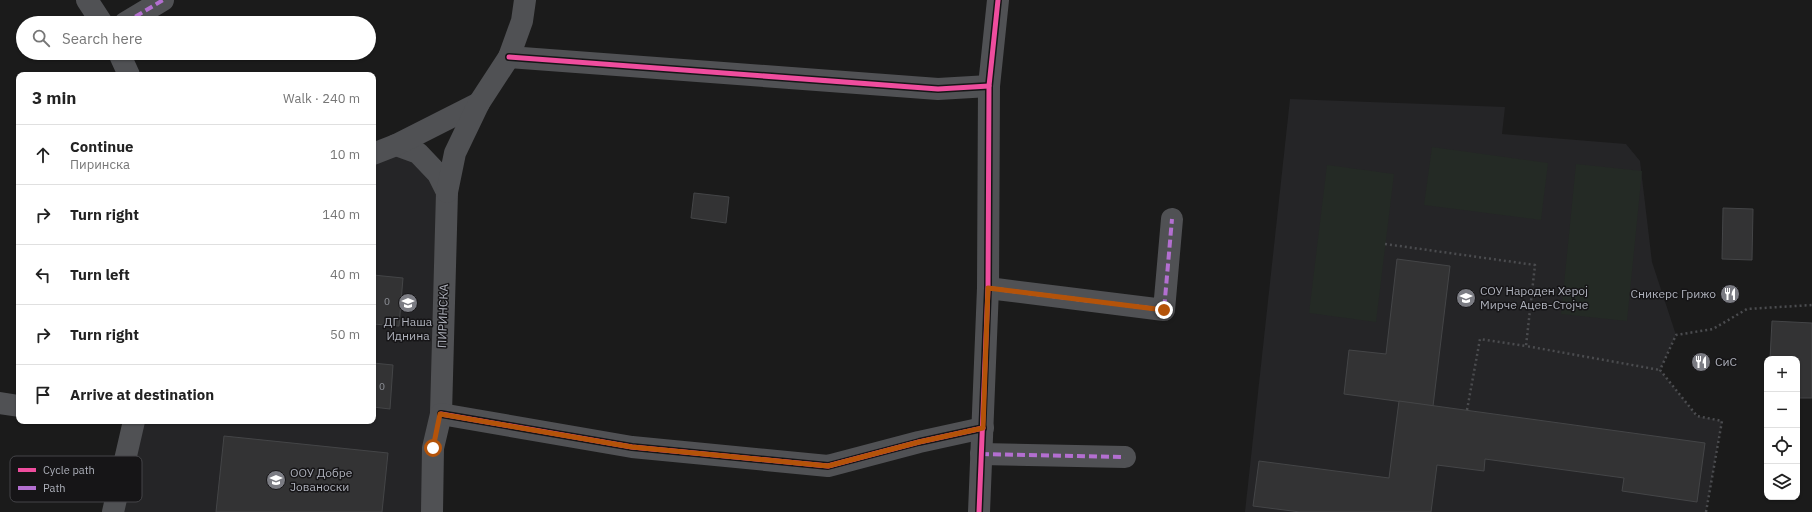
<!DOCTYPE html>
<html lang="en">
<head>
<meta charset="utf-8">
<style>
  body { margin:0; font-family:"IBM Plex Sans",sans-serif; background:#f2f2f2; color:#222 }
  .controls { position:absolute; right:12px; bottom:12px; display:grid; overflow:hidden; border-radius:8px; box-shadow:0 1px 3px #0004 }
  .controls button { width:36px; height:36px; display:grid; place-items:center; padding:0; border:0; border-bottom:1px solid #e0e0e0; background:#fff; color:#222; font:20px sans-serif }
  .stop { position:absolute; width:12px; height:12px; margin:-9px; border:3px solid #b45309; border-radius:50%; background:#fff }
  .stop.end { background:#b45309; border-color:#fff; box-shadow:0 1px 4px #0008 }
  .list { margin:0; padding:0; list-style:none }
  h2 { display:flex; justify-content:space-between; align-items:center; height:52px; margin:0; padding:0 16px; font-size:17px }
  h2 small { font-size:13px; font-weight:400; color:#767676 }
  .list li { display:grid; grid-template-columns:26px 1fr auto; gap:12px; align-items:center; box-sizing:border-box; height:60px; padding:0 16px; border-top:1px solid #e0e0e0 }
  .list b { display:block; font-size:15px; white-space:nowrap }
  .list p { margin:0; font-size:13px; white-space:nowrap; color:#767676 }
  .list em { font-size:13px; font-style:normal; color:#767676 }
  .icon { flex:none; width:22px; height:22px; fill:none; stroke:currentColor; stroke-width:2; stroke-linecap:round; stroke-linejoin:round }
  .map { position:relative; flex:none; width:1812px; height:512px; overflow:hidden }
  .search { position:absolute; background:#fff; box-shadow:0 1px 3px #0004; left:16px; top:16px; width:360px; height:44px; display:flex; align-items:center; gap:10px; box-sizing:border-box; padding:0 14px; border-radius:22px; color:#767676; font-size:15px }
  .panel { position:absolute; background:#fff; box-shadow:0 1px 3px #0004; left:16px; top:72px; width:360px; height:352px; border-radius:8px }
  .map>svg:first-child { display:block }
  .built { fill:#252527 }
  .green { fill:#242a25 }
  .building { fill:#333334; stroke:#444547 }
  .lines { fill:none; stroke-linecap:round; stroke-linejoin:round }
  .path { stroke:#4b4c4f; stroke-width:2.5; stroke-dasharray:2 3; stroke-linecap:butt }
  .minor { stroke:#505154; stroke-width:22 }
  .quiet { stroke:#b36fd0; stroke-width:4; stroke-dasharray:8 4; stroke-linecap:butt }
  .cycleway-casing { stroke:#161517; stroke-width:8 }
  .cycleway { stroke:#ef4d9e; stroke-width:5 }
  .route { stroke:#b45309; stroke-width:5 }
  .labels { text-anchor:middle; stroke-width:3; stroke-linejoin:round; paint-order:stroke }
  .number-label { font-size:10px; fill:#8f9299 }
  .poi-label { font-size:12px; fill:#aeb1bb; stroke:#161517; text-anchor:start }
  .street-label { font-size:12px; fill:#aeb1bb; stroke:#161517 }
  .key { fill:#161517; stroke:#444448; stroke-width:1 }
  .key-label { font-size:11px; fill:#aeb1bb }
</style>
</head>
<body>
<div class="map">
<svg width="1812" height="512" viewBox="0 0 1812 512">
  <rect width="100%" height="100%" fill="#1b1b1b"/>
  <!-- built -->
  <g class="built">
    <polygon points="1290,99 1505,107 1502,134 1626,144 1640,161 1652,262 1676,335 1660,370 1697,416 1722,421 1706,512 1245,512"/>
    <polygon points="396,145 438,174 432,512 113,512 134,421 373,421 373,154"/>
  </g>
  <!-- green -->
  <g class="green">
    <polygon points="1432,147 1548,163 1541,220 1424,205"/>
    <polygon points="1576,164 1642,171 1627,321 1561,314"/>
    <polygon points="1327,165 1394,174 1376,322 1309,313"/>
  </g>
  <!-- building -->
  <g class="building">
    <polygon points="694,193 729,197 726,223 691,218"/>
    <polygon points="1723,208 1753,209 1752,260 1722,259"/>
    <polygon points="1397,259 1450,266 1433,406 1344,394 1349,350 1386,354"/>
    <polygon points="373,275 403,278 399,326 373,324"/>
    <polygon points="1772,321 1812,323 1812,398 1797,398 1797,359 1770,359"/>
    <polygon points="373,363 393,365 390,409 373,407"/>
    <polygon points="1399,401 1705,443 1697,502 1622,491 1624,478 1485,459 1484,471 1437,465 1431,512 1300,512 1253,506 1259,461 1389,478"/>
    <polygon points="224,436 388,453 382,512 216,512"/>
  </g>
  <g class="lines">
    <!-- path -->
    <g class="path">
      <polyline points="1385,244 1535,265 1526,346 1660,370"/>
      <polyline points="1467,410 1480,339 1526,346"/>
      <polyline points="1706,512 1722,421 1697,416 1660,370 1676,335 1713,329 1747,309 1812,305"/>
    </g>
    <!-- minor -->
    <g class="minor">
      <polyline points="87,0 102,23"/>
      <polyline points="125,23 163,0"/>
      <polyline points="119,53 129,75"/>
      <polyline points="509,57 938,89 989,86"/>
      <polyline points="396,145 418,153 438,174 447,192 441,414 433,448 432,512"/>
      <polyline points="373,154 396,145 479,103"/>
      <polyline points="447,192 455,153 479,103 509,57 522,21 525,0"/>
      <polyline points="988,288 1164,310 1172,219"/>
      <polyline points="0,403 19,406"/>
      <polyline points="441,414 632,447 828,466 919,442 983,428"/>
      <polyline points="981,454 1125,457"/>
      <polyline points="113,512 134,421"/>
      <polyline points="979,512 988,288 989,86 998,0"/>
    </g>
    <!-- quiet -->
    <g class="quiet">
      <polyline points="125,23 163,0"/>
      <polyline points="988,288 1164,310 1172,219"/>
      <polyline points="981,454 1125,457"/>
    </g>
    <!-- cycleway casing -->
    <g class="cycleway-casing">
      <g id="cycleway">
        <polyline points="509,57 938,89 989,86"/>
        <polyline points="441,414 632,447 828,466 919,442 983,428"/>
        <polyline points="979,512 988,288 989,86 998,0"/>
      </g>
    </g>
    <!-- cycleway -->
    <use href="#cycleway" class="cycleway"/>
  </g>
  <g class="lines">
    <!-- route -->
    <polyline class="route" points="433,448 440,414 632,447 828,466 919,442 983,428 988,288 1164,310"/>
  </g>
  <!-- icons -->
  <defs>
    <g id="restaurant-disc" transform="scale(1)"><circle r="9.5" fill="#7b7c83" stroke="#161517"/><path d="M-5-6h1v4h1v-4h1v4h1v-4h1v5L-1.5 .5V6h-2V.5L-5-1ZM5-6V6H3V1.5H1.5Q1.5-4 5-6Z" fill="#fff"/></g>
    <g id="university-disc" transform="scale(1)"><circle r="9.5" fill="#7b7c83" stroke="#161517"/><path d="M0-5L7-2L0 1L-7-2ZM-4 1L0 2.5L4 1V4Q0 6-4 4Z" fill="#fff"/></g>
    <g id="school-disc" transform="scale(1)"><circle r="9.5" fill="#7b7c83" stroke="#161517"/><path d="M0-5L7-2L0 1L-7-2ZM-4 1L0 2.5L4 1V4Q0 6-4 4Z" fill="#fff"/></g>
  </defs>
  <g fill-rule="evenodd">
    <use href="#restaurant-disc" x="1730" y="294"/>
    <use href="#university-disc" x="1466" y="298"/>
    <use href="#school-disc" x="408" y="303"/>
    <use href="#restaurant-disc" x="1701" y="362"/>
    <use href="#school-disc" x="276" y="480"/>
  </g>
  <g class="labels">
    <!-- number labels -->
    <g class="number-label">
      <text x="387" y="305">0</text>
      <text x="382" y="390">0</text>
    </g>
    <!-- poi labels -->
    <g class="poi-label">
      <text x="1480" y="295">СОУ Народен Херој<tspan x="1480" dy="14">Мирче Ацев-Стојче</tspan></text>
      <text x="1716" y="298" text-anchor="end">Сникерс Грижо</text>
      <text x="408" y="326" text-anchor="middle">ДГ Наша<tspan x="408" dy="14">Иднина</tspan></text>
      <text x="1715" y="366">СиС</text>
      <text x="290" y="477">ООУ Добре<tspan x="290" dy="14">Јованоски</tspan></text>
    </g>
    <!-- street labels -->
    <g class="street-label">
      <text transform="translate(443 316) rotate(-88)" y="4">ПИРИНСКА</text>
    </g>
  </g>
  <!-- legend -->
  <rect x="10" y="456" width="132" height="46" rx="6" class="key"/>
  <rect x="18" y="468" width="18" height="4" fill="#ef4d9e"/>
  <rect x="18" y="486" width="18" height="4" fill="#b36fd0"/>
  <g class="key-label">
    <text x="43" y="474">Cycle path</text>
    <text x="43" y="492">Path</text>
  </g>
</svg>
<div class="controls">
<button>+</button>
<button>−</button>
<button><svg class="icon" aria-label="locate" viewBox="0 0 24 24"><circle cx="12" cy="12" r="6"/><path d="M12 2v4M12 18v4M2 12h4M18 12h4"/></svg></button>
<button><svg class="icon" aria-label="layers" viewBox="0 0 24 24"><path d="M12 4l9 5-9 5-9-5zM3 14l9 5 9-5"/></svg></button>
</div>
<div class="stop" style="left:433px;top:448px"></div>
<div class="stop end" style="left:1164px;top:310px"></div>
<div class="search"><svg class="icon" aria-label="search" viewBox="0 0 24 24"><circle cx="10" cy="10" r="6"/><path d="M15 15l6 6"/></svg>Search here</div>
<section class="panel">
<h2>3 min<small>Walk · 240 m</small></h2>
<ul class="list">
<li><svg class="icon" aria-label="ahead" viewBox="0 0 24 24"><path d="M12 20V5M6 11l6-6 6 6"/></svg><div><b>Continue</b><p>Пиринска</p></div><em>10 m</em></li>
<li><svg class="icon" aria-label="right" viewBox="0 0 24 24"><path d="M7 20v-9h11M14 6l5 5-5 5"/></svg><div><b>Turn right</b></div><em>140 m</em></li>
<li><svg class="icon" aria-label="left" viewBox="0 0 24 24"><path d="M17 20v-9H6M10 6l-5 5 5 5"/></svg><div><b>Turn left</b></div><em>40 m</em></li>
<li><svg class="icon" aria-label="right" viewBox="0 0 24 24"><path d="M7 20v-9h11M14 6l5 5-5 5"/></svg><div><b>Turn right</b></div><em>50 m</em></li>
<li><svg class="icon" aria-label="arrive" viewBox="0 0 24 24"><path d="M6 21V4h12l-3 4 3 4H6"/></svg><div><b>Arrive at destination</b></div></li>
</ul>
</section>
</div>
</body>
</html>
